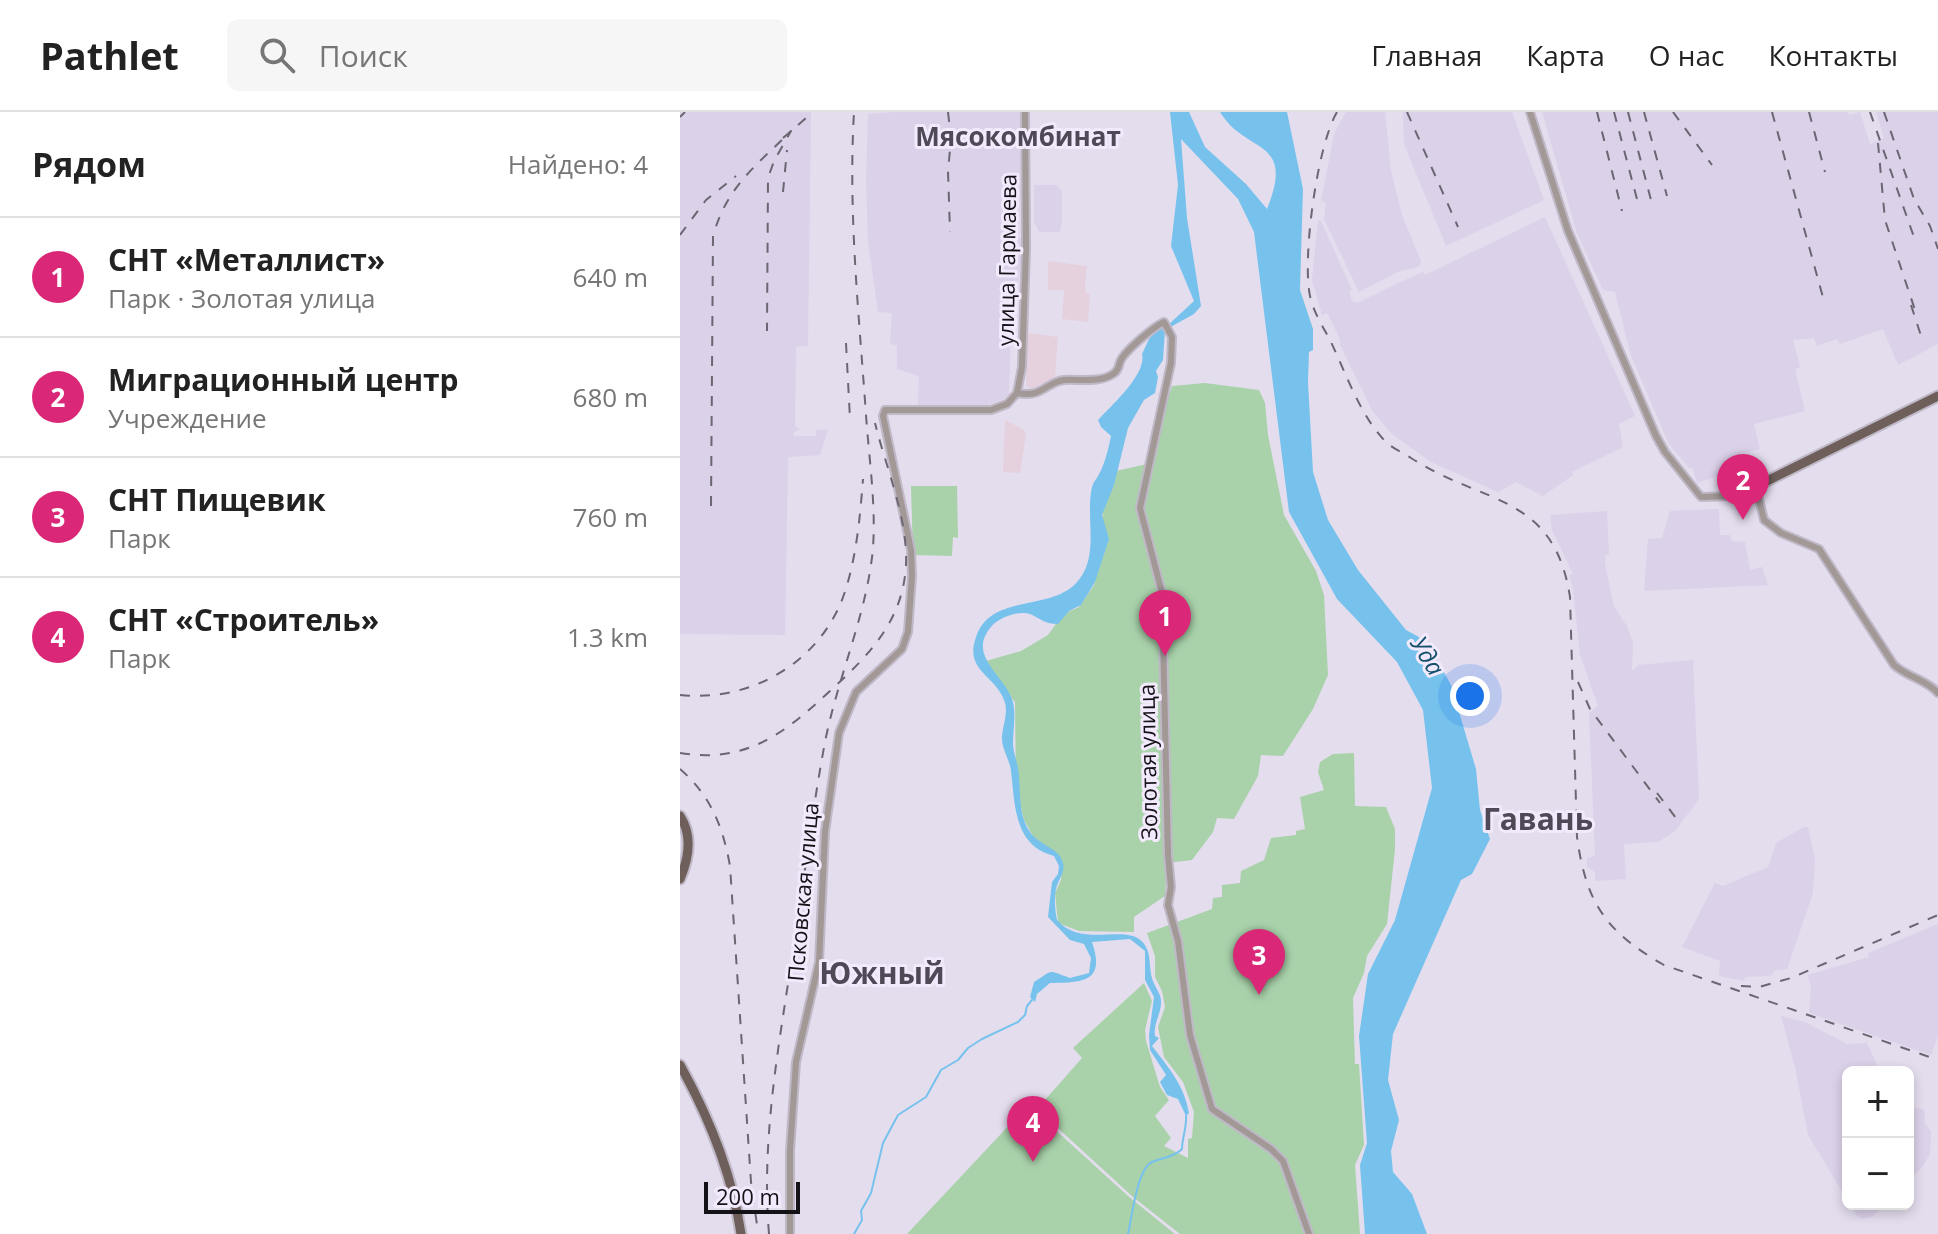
<!DOCTYPE html>
<html lang="ru">
<head>
<meta charset="utf-8">
<style>
  body { margin:0; font-family:"Open Sans",sans-serif; background:#f6f6f6; color:#222 }
  .controls { position:absolute; right:24px; bottom:24px; display:grid; overflow:hidden; border-radius:12px; box-shadow:0 4px 12px #0003 }
  .controls button { width:72px; height:72px; display:grid; place-items:center; padding:0; border:0; border-bottom:2px solid #e0e0e0; background:#fff; color:#222; font:40px sans-serif }
  .scale { position:absolute; left:24px; bottom:20px; width:96px; box-sizing:border-box; padding-left:8px; border:4px solid #141117; border-top:0; font-size:22px; line-height:28px; white-space:nowrap; color:#141117; -webkit-text-stroke:6px #f2eafc; paint-order:stroke }
  .you { position:absolute; left:790px; top:584px; width:28px; height:28px; margin:-20px; border:6px solid #fff; border-radius:50%; background:#1a73e8; box-shadow:0 0 0 12px #1a73e833 }
  .badge { display:grid; place-items:center; width:52px; height:52px; border-radius:50%; background:#db2777; color:#fff; font-size:26px; font-weight:700 }
  .pin { position:absolute; translate:-50% -66px; filter:drop-shadow(0 2px 4px #0008) }
  .pin::after { content:''; position:absolute; top:42px; width:28px; height:24px; background:inherit; clip-path:polygon(0 0,100% 0,50% 100%) }
  .list { margin:0; padding:0; list-style:none }
  h2 { display:flex; justify-content:space-between; align-items:center; height:104px; margin:0; padding:0 32px; font-size:34px }
  h2 small { font-size:26px; font-weight:400; color:#767676 }
  .list li { display:grid; grid-template-columns:52px 1fr auto; gap:24px; align-items:center; box-sizing:border-box; height:120px; padding:0 32px; border-top:2px solid #e0e0e0 }
  .list b { display:block; font-size:30px; white-space:nowrap }
  .list p { margin:0; font-size:26px; white-space:nowrap; color:#767676 }
  .list em { font-size:26px; font-style:normal; color:#767676 }
  .icon { flex:none; width:44px; height:44px; fill:none; stroke:currentColor; stroke-width:2; stroke-linecap:round; stroke-linejoin:round }
  .map { position:relative; flex:none; width:1258px; height:1122px; overflow:hidden }
  header { display:flex; align-items:center; gap:48px; box-sizing:border-box; height:112px; padding:0 40px; background:#fff; border-bottom:2px solid #e0e0e0 }
  header strong { font-size:38px }
  nav { display:flex; gap:44px; margin-inline-start:auto; font-size:28px }
  .search { width:560px; height:72px; background:#f6f6f6; display:flex; align-items:center; gap:20px; box-sizing:border-box; padding:0 28px; border-radius:12px; color:#767676; font-size:30px }
  main { display:flex }
  aside { flex:1; background:#fff }
  .map>svg:first-child { display:block }
  .built { fill:#dbd1e9 }
  .education { fill:#e5d0de }
  .green { fill:#a9d2aa }
  .water { fill:#77c2ed }
  .lines { fill:none; stroke-linecap:round; stroke-linejoin:round }
  .stream { stroke:#77c2ed; stroke-width:2 }
  .minor-casing { stroke:#bfb8c7; stroke-width:10 }
  .major-casing { stroke:#bfb8c7; stroke-width:13 }
  .minor { stroke:#a29997; stroke-width:6 }
  .major { stroke:#6e5f5b; stroke-width:9 }
  .rail { stroke:#6b6671; stroke-width:2; stroke-dasharray:10 10; stroke-linecap:butt }
  .labels { text-anchor:middle; stroke-width:6; stroke-linejoin:round; paint-order:stroke }
  .street-label { font-size:22px; fill:#141117; stroke:#f2eafc }
  .water-label { font-size:24px; font-style:italic; fill:#144f6c; stroke:#f2eafc }
  .quarter-label { font-size:26px; font-weight:bold; fill:#4f4957; stroke:#f2eafc }
  .district-label { font-size:30px; font-weight:bold; fill:#4f4957; stroke:#f2eafc }
</style>
</head>
<body>
<header>
<strong>Pathlet</strong>
<div class="search"><svg class="icon" aria-label="search" viewBox="0 0 24 24"><circle cx="10" cy="10" r="6"/><path d="M15 15l6 6"/></svg>Поиск</div>
<nav><a>Главная</a><a>Карта</a><a>О нас</a><a>Контакты</a></nav>
</header>
<main>
<aside>
<h2>Рядом<small>Найдено: 4</small></h2>
<ul class="list">
<li><span class="badge">1</span><div><b>СНТ «Металлист»</b><p>Парк · Золотая улица</p></div><em>640 m</em></li>
<li><span class="badge">2</span><div><b>Миграционный центр</b><p>Учреждение</p></div><em>680 m</em></li>
<li><span class="badge">3</span><div><b>СНТ Пищевик</b><p>Парк</p></div><em>760 m</em></li>
<li><span class="badge">4</span><div><b>СНТ «Строитель»</b><p>Парк</p></div><em>1.3 km</em></li>
</ul>
</aside>
<div class="map">
<svg width="1258" height="1122" viewBox="0 0 1258 1122">
  <rect width="100%" height="100%" fill="#e4ddee"/>
  <!-- built -->
  <g class="built">
    <polygon points="0,0 131,0 128,234 116,235 115,315 120,317 114,320 114,324 136,324 136,318 148,317 140,343 108,345 105,523 0,522"/>
    <polygon points="215,0 341,0 339,125 341,126 343,137 331,218 329,282 324,287 301,295 238,294 239,264 217,257 217,233 210,232 212,201 198,200 188,130 186,68 188,2"/>
    <polygon points="666,0 705,0 711,59 722,103 741,149 739,155 720,159 679,180 644,107 646,91 641,89 654,22"/>
    <polygon points="723,0 832,0 864,88 766,134 724,32"/>
    <polygon points="862,0 1168,0 1169,3 1180,0 1190,32 1204,26 1196,0 1258,0 1258,232 1218,253 1203,217 1160,232 1157,227 1137,234 1134,226 1113,228 1120,255 1115,257 1125,299 1074,312 1080,337 1055,343 1059,362 1045,362 1017,371 1012,355 1009,356 989,332 951,244 935,180 923,178 897,121"/>
    <polygon points="354,73 377,73 382,80 382,109 380,120 359,120 356,113 354,113"/>
    <polygon points="865,105 955,304 939,312 943,335 892,360 893,363 863,384 836,370 818,380 751,350 712,322 693,300 660,233 660,227 647,201 642,203 632,168 638,108 641,109 672,178 669,180 672,189 677,191 729,166 743,160 745,163"/>
    <polygon points="1039,397 1040,423 1050,423 1052,429 1065,430 1070,458 1082,455 1088,473 964,479 968,427 982,426 990,399"/>
    <polygon points="927,399 929,443 925,443 925,451 934,495 947,514 953,531 952,559 958,553 1013,548 1019,687 995,719 978,730 944,732 946,767 915,769 915,760 907,755 907,746 915,744 909,601 918,594 900,543 893,477 889,463 893,462 872,418 870,403"/>
    <polygon points="1124,715 1128,715 1135,748 1133,781 1107,857 1094,859 1091,864 1065,865 1064,869 1039,864 1040,849 1002,835 1035,771 1043,774 1088,755 1096,731"/>
    <polygon points="1258,812 1258,923 1251,943 1129,901 1131,876 1128,863 1189,845 1188,841"/>
    <polygon points="1101,904 1125,910 1167,932 1187,931 1200,960 1168,960 1168,1089 1128,1023 1115,955"/>
    <polygon points="1228,995 1244,997 1245,1011 1251,1020 1250,1041 1244,1053 1228,1069"/>
    <polygon points="1170,1092 1205,1092 1192,1105 1182,1107 1177,1104"/>
  </g>
  <!-- education -->
  <g class="education">
    <polygon points="368,149 407,154 405,170 406,181 410,182 408,210 382,207 384,178 368,178"/>
    <polygon points="347,221 378,225 375,265 353,276 346,275"/>
    <polygon points="325,308 344,318 346,323 340,361 323,360"/>
  </g>
  <!-- green -->
  <g class="green">
    <polygon points="525,271 579,278 585,291 588,323 604,403 636,459 644,483 648,563 633,597 603,644 581,643 578,664 554,707 537,706 533,720 512,748 487,751 485,784 454,805 454,820 399,819 378,811 375,781 381,768 382,753 370,737 355,728 344,708 336,675 335,590 313,564 306,549 341,539 368,523 383,502 399,495 414,473 426,425 422,408 424,392 436,359 467,352 492,274"/>
    <polygon points="231,374 277,374 278,426 273,425 272,444 233,443"/>
    <polygon points="674,641 675,694 706,695 715,717 715,737 707,812 687,844 684,861 673,886 675,952 679,952 684,1033 675,1053 680,1122 500,1122 453,1085 357,997 402,946 393,936 464,871 472,889 465,918 466,929 480,975 489,988 475,1004 491,1026 484,1034 508,1046 508,1027 512,1026 514,1000 503,970 484,945 478,915 485,895 482,879 475,865 475,844 467,821 532,797 533,786 542,785 542,773 560,771 561,759 584,748 591,726 616,723 616,719 625,717 620,685 644,678 638,660 640,650 653,642"/>
    <polygon points="348,993 448,1084 495,1122 227,1122"/>
  </g>
  <!-- water -->
  <path class="water" d="M490,0H509L525,35L566,72L587,97C616,25 566,43 540,0H607L623,77L620,178L633,217V238L629,240L628,270L633,360L648,408L678,458L726,518L739,525L754,542L771,573L796,657L800,698L810,727L792,762L781,768L713,922L708,968L719,1008L711,1039L713,1060L732,1082L747,1122H685L680,1053L687,1031L679,924L688,862L715,808L752,676L743,598L717,550L657,487L609,400L574,120L558,87L501,27L507,106L521,194L514,202L485,218L483,248L476,259L478,265L475,281L464,288L448,316L434,373L422,403L429,427L415,470L401,493L389,499L378,512C365,512 361,507 350,502C339,498 318,506 311,515C286,544 326,564 333,590C336,604 333,618 333,632C333,640 337,649 338,656C341,674 338,694 345,711C354,734 376,733 382,748C387,759 378,767 376,777C374,786 375,799 377,808C404,839 452,807 466,835C471,844 469,856 472,866C474,874 480,880 481,888C482,901 473,911 475,924L479,926L472,934C489,956 504,973 509,1001L506,1004L498,987L487,983L480,970L486,963L470,938L469,923L474,885L465,868V839L450,827L412,830C426,871 402,870 370,871L357,882L355,890L350,885L354,870C375,857 367,858 390,866L409,861L411,846L404,832L390,828L368,805L372,770L378,762L379,754L374,744C334,734 335,693 331,659C330,648 321,636 322,624C323,612 329,600 324,588C315,563 284,559 296,525C311,480 371,501 398,469C420,443 405,405 412,375C414,369 415,369 418,364C425,352 428,338 431,324L421,315L418,308C432,293 467,262 462,242L469,227L480,215L487,214L514,189L491,134L498,73Z"/>
  <g class="lines">
    <!-- stream -->
    <g class="stream">
      <polyline points="174,1122 182,1108 181,1099 191,1081 203,1031 218,1003 246,985 261,958 278,948 288,936 302,927 338,910 345,903 347,894 352,888"/>
      <path d="M448,1122C452,1105 457,1057 472,1050C483,1045 493,1046 502,1037C502,1026 507,1015 506,1004"/>
    </g>
    <!-- minor casing -->
    <g class="minor-casing">
      <g id="minor">
        <polyline points="850,0 888,119 976,324 985,340 1021,385 1052,384 1081,372"/>
        <path d="M337,281C363,286 366,270 384,268C399,267 420,271 433,262C440,258 438,252 442,246C449,236 473,215 484,210L492,225L491,251L460,396L482,481L488,743L491,775L488,793L498,829L510,923L532,997L591,1037L603,1049L629,1122"/>
        <path d="M1081,372L1078,383L1084,408L1101,421L1139,437L1214,553C1227,565 1247,568 1258,581"/>
        <polyline points="110,1122 110,1039 116,950 139,850 145,720 159,621 176,580 222,537 228,520 232,464 231,438 203,304 205,298 311,298 327,292 337,281 342,255 346,136 345,0"/>
      </g>
    </g>
    <!-- major casing -->
    <g class="major-casing">
      <g id="major">
        <polyline points="1081,372 1258,284"/>
        <path d="M0,704C13,724 9,746 0,767"/>
        <path d="M0,953C30,1007 52,1061 61,1122"/>
      </g>
    </g>
    <!-- minor -->
    <use href="#minor" class="minor"/>
    <!-- major -->
    <use href="#major" class="major"/>
    <!-- rail -->
    <g class="rail">
      <polyline points="268,0 271,27 268,59 270,120"/>
      <path d="M657,0C637,34 622,146 630,184C633,199 643,215 650,228C666,261 680,304 706,330C712,336 723,341 731,346C803,393 874,381 890,485L897,725C906,791 926,820 984,853L1258,948"/>
      <polyline points="727,0 778,115"/>
      <polyline points="917,0 942,99"/>
      <polyline points="934,0 958,91"/>
      <polyline points="948,0 971,88"/>
      <polyline points="964,0 987,84"/>
      <polyline points="993,0 1032,53"/>
      <polyline points="1092,0 1144,189"/>
      <polyline points="1129,0 1145,60"/>
      <polyline points="1190,0 1235,128"/>
      <polyline points="1204,0 1234,87 1250,114 1258,137"/>
      <polyline points="0,5 5,0"/>
      <polyline points="103,26 133,0"/>
      <polyline points="1198,31 1205,108 1236,201"/>
      <polyline points="103,80 107,38"/>
      <polyline points="0,123 26,88 56,64"/>
      <polyline points="1231,193 1243,230"/>
      <polyline points="166,231 170,307"/>
      <path d="M31,394L33,124C47,74 76,54 111,19L94,49L88,66L87,219"/>
      <polyline points="898,570 910,597 980,691"/>
      <path d="M0,583C69,590 136,553 162,488C176,451 180,406 183,367"/>
      <path d="M0,641C66,652 105,621 150,579C189,543 223,509 226,453C228,406 206,356 195,311"/>
      <path d="M0,657C31,684 43,715 50,754L71,1070L77,1113"/>
      <polyline points="977,681 999,710"/>
      <polyline points="1061,874 1079,875 1111,866 1258,803"/>
      <path d="M89,1122C81,1026 99,933 113,839C124,769 132,699 145,630C158,564 187,502 193,436C196,391 189,347 186,303C179,202 168,101 174,0"/>
    </g>
  </g>
  <g class="labels">
    <!-- street labels -->
    <g class="street-label">
      <text transform="translate(327 148) rotate(-89)" y="8">улица Гармаева</text>
      <text transform="translate(468 650) rotate(-91)" y="8">Золотая улица</text>
      <text transform="translate(123 780) rotate(-85)" y="8">Псковская улица</text>
    </g>
    <!-- water labels -->
    <g class="water-label">
      <text transform="translate(747 544) rotate(58)" y="8">Уда</text>
    </g>
    <!-- quarter labels -->
    <g class="quarter-label">
      <text x="338" y="34">Мясокомбинат</text>
    </g>
    <!-- district labels -->
    <g class="district-label">
      <text x="858" y="718">Гавань</text>
      <text x="202" y="872">Южный</text>
    </g>
  </g>
</svg>
<div class="controls">
<button>+</button>
<button>−</button>
</div>
<div class="scale">200 m</div>
<div class="you"></div>
<div class="pin badge" style="left:485px;top:544px">1</div>
<div class="pin badge" style="left:1063px;top:408px">2</div>
<div class="pin badge" style="left:579px;top:883px">3</div>
<div class="pin badge" style="left:353px;top:1050px">4</div>
</div>
</main>
</body>
</html>
